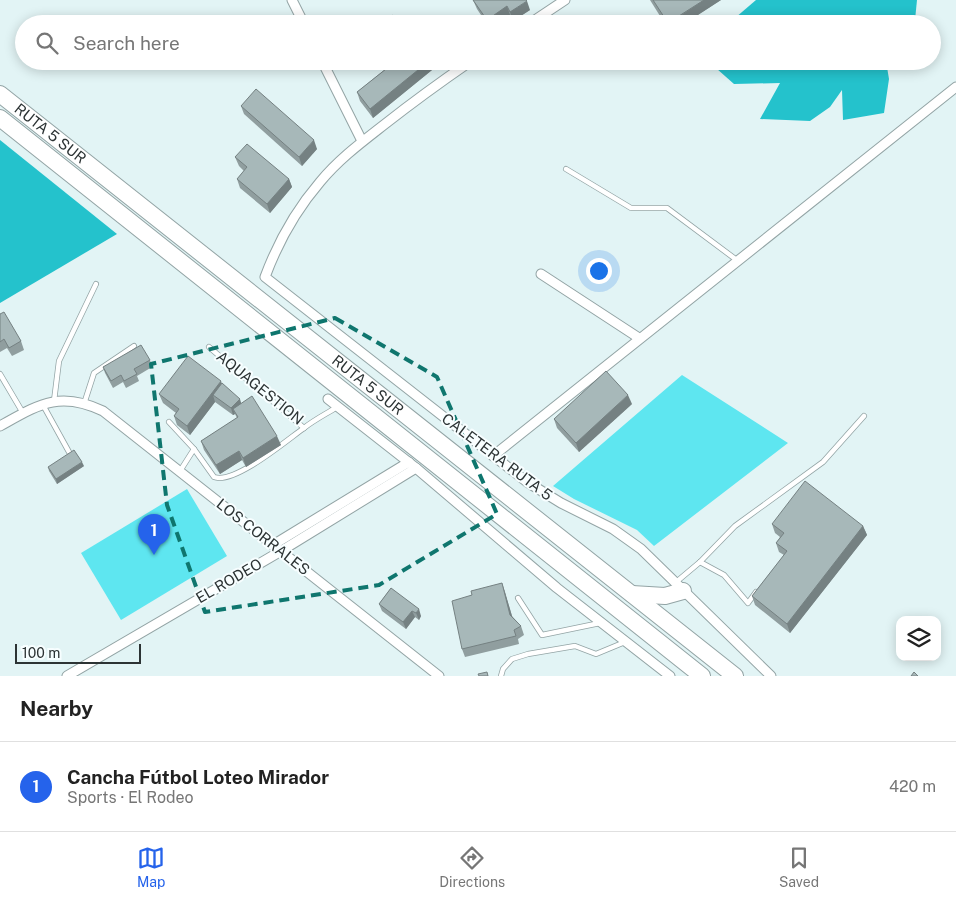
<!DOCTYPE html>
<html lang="en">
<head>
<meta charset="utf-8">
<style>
  body { margin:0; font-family:"Public Sans",sans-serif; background:#f6f6f6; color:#222 }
  .controls { position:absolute; right:15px; bottom:15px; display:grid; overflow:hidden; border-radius:10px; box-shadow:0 2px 12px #0003 }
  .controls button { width:45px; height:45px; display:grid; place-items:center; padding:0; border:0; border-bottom:1px solid #e0e0e0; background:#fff; color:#222; font:25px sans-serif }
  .scale { position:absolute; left:15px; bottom:12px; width:126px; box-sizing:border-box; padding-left:5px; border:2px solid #2c3334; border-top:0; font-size:14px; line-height:18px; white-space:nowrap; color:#2c3334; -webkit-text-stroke:4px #f7feff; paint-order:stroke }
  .you { position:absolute; left:598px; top:270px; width:18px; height:18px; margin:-12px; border:4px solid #fff; border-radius:50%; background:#1a73e8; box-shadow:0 0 0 8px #1a73e833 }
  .badge { display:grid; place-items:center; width:32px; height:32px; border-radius:50%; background:#2563eb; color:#fff; font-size:16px; font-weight:700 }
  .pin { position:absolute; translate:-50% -41px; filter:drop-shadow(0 1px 2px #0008) }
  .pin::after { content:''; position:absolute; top:26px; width:18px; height:15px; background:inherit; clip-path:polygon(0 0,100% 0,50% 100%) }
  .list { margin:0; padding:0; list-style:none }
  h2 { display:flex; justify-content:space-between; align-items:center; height:65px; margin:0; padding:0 20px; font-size:21px }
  h2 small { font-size:16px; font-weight:400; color:#767676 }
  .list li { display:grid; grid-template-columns:32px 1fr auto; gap:15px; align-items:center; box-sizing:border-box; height:90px; padding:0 20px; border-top:1px solid #e0e0e0 }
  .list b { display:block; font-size:19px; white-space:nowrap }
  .list p { margin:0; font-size:16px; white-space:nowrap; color:#767676 }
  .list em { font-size:16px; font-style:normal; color:#767676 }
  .icon { flex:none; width:28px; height:28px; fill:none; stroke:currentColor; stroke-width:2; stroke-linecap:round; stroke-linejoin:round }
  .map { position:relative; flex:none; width:956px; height:676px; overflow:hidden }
  .search { position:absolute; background:#fff; box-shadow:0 2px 12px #0003; left:15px; right:15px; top:15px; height:55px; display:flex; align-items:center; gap:12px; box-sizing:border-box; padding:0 18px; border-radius:28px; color:#767676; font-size:19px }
  .sheet { height:155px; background:#fff }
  nav { display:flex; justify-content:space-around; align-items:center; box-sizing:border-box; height:70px; border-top:1px solid #e0e0e0; background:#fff; font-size:14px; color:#767676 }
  nav a { display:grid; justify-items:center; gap:2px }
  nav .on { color:#2563eb }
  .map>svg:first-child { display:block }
  .green { fill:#5ee6f0 }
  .forest { fill:#24c2cc }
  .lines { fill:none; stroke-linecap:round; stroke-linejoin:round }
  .lane-casing { stroke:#93a4a5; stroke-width:6 }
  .street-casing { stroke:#93a4a5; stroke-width:11 }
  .highway-casing { stroke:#93a4a5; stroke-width:18 }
  .lane { stroke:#fff; stroke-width:4.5 }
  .street { stroke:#fff; stroke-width:9 }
  .highway { stroke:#fff; stroke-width:16 }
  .wall { fill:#909e9f }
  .shaded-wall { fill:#758182 }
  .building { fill:#a7b8b9; stroke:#758182 }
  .marked { fill:none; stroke:#0f766e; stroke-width:4; stroke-dasharray:10 6; stroke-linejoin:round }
  .labels { text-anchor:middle; stroke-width:4; stroke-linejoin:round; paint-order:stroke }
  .street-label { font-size:15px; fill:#2c3334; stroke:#f7feff }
</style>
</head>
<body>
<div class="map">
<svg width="956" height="676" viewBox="0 0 956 676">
  <rect width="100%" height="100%" fill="#e2f4f5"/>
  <!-- green -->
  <g class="green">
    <polygon points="682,375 788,443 654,546 637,530 574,499 553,486"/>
    <polygon points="187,489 227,556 121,620 81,553"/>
  </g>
  <!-- forest -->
  <g class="forest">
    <polygon points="756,0 917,0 915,20 895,24 728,24"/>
    <polygon points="708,61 886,61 889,79 884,113 843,120 842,90 830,107 810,121 760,119 780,83 734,84"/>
    <polygon points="0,140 117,234 0,303"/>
  </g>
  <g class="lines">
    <!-- lane casing -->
    <g class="lane-casing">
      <g id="lane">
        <polyline points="566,169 631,208 667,208 738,261"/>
        <polyline points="209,347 304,428"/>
        <polyline points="0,374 23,413"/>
        <polyline points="54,401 59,361 96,284"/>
        <polyline points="84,404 94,373 134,346"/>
        <polyline points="43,405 69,452"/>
        <path d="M169,422L194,449L214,477C234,485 287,440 304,428C314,420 326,414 337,407"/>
        <polyline points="180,471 194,449"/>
        <polyline points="700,562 724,575 748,603 756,592"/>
        <polyline points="675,583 700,562 735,526 823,462 864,416"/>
        <polyline points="518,598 542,635 600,623"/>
        <polyline points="501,676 503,669 512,659 528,654 575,646 596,654 625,642"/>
      </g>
    </g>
    <!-- street casing -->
    <g class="street-casing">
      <g id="street">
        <polyline points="292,0 304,24"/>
        <polyline points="529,24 565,0"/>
        <polyline points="322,61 362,141"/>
        <path d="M471,61C442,81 413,102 385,124C362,142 339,159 320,182C296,210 278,242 265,277L527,482L561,503L613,529L641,549L771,676"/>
        <polyline points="541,274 639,338"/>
        <polyline points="328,399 416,468 557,588 670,676"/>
        <path d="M0,426C38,405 59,390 103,411L439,676"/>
        <polyline points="493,456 956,87"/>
        <polyline points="273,545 409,462"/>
        <polyline points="67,676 281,551 416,468"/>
      </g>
    </g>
    <!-- highway casing -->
    <g class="highway-casing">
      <g id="highway">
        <path id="s1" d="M0,94L735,676"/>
        <polyline points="0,118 702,676"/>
        <polyline points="632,594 665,596 683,591"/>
      </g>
    </g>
    <!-- lane -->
    <use href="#lane" class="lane"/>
    <!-- street -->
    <use href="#street" class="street"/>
    <!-- highway -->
    <use href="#highway" class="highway"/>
  </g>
  <!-- wall -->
  <g class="wall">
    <polygon points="473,0 530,10 513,21 510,15 497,24 487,24 477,9"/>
    <polygon points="650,0 721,0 684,24 665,24"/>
    <polygon points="384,61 429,61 432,70 373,118 360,101 357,92 388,67"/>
    <polygon points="241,106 317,149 302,166 244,114"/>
    <polygon points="235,157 289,179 292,187 270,213 240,188 237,179 244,171 239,166"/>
    <polygon points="0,314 21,341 24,350 12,356 7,348 0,352"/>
    <polygon points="150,360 152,367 137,376 139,381 126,388 123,382 113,388 105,373 103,367"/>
    <polygon points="222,383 281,445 246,467 242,460 220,474 204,450 201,441 237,418 235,414 233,415 215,402 190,435 177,425 174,416 176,413 163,403 159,394"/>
    <polygon points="632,404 579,452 557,428 554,419"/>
    <polygon points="84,466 57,484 49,471 48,467"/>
    <polygon points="772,524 863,526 867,535 790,633 755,605 752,596 784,555 779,552 776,543 780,537 775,533"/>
    <polygon points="502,583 512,616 521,626 524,635 518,639 519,644 465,657 462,649 472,595"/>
    <polygon points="391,588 421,616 419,620 415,617 406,629 382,611 379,604"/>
  </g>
  <!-- shaded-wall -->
  <g class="shaded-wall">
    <polygon points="704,0 721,0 684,24 668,24"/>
    <polygon points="527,1 530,10 513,21 510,12"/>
    <polygon points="507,6 510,15 497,24 488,24 487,20"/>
    <polygon points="429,61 432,70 373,118 370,109"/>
    <polygon points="314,140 317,149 302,166 299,157"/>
    <polygon points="289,179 292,187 270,213 267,204"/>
    <polygon points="221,381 224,390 213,395 215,402 190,435 187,426"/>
    <polygon points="628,395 632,404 579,452 576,443"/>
    <polygon points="240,399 242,406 233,409 235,414 233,415 231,408"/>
    <polygon points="277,436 281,445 246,467 243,458"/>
    <polygon points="239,451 242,460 220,474 216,465"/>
    <polygon points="82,462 84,466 57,484 56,479"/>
    <polygon points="863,526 867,535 790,633 787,624"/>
    <polygon points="502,583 505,592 514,623 510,615"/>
    <polygon points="419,609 421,616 419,620 416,613"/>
    <polygon points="412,611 415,617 406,629 403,622"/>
  </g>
  <!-- building -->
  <g class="building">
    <polygon points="473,0 526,0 527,1 510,12 507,6 487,20"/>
    <polygon points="653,0 704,0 668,23"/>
    <polygon points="393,15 399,24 382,24"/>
    <polygon points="388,61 429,61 370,109 357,92 391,65"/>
    <polygon points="256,89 314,140 299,157 241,106"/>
    <polygon points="247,144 289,179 267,204 237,179 247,167 235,157"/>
    <polygon points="4,312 21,341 9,348 4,339 0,342 0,314"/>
    <polygon points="141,345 150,360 134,369 137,374 124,381 121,375 111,381 103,367"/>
    <polygon points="188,356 221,381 187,426 174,416 179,409 159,394"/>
    <polygon points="606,371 628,395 576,443 554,419"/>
    <polygon points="222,383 240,399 231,408 213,395"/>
    <polygon points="252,396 277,436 243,458 239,451 216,465 201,441 238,417 233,409"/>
    <polygon points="74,450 82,462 56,479 48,467"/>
    <polygon points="805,481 863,526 787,624 752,596 787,551 776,543 784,533 772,524"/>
    <polygon points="502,583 510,615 521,626 514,630 516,636 462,649 452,601 472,595 471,591"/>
    <polygon points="391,588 419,609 416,613 412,611 403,622 379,604"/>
    <polygon points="487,672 488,676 479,676 478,674"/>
    <polygon points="914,672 918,676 911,676"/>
  </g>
  <!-- marked area -->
  <path class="marked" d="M335,318L437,377L497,514L379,585L205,612L167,505L151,364Z"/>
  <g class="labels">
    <!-- street labels -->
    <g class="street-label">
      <text dy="5" stroke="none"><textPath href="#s1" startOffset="64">RUTA 5 SUR</textPath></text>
      <text dy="5" stroke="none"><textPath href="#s1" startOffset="469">RUTA 5 SUR</textPath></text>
      <text transform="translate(260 388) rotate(39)" y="5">AQUAGESTION</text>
      <text transform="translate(497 457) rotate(37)" y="5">CALETERA RUTA 5</text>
      <text transform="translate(263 537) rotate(38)" y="5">LOS CORRALES</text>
      <text transform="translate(229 581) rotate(-30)" y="5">EL RODEO</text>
    </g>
  </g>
</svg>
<div class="controls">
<button><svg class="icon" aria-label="layers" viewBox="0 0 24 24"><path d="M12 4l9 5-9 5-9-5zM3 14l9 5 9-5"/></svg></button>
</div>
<div class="scale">100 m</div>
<div class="you"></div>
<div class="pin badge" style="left:154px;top:555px">1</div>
<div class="search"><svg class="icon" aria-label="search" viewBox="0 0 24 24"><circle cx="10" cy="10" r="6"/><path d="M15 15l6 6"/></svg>Search here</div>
</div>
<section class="sheet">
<h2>Nearby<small></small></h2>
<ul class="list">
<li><span class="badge">1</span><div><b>Cancha Fútbol Loteo Mirador</b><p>Sports · El Rodeo</p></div><em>420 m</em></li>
</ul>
</section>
<nav>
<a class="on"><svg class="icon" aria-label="map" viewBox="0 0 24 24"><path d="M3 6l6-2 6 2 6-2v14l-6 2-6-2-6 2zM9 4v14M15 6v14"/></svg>Map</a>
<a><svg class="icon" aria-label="directions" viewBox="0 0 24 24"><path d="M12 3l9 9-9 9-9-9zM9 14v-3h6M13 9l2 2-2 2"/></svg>Directions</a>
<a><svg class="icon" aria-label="saved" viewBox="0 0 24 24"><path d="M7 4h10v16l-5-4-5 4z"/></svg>Saved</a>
</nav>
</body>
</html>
